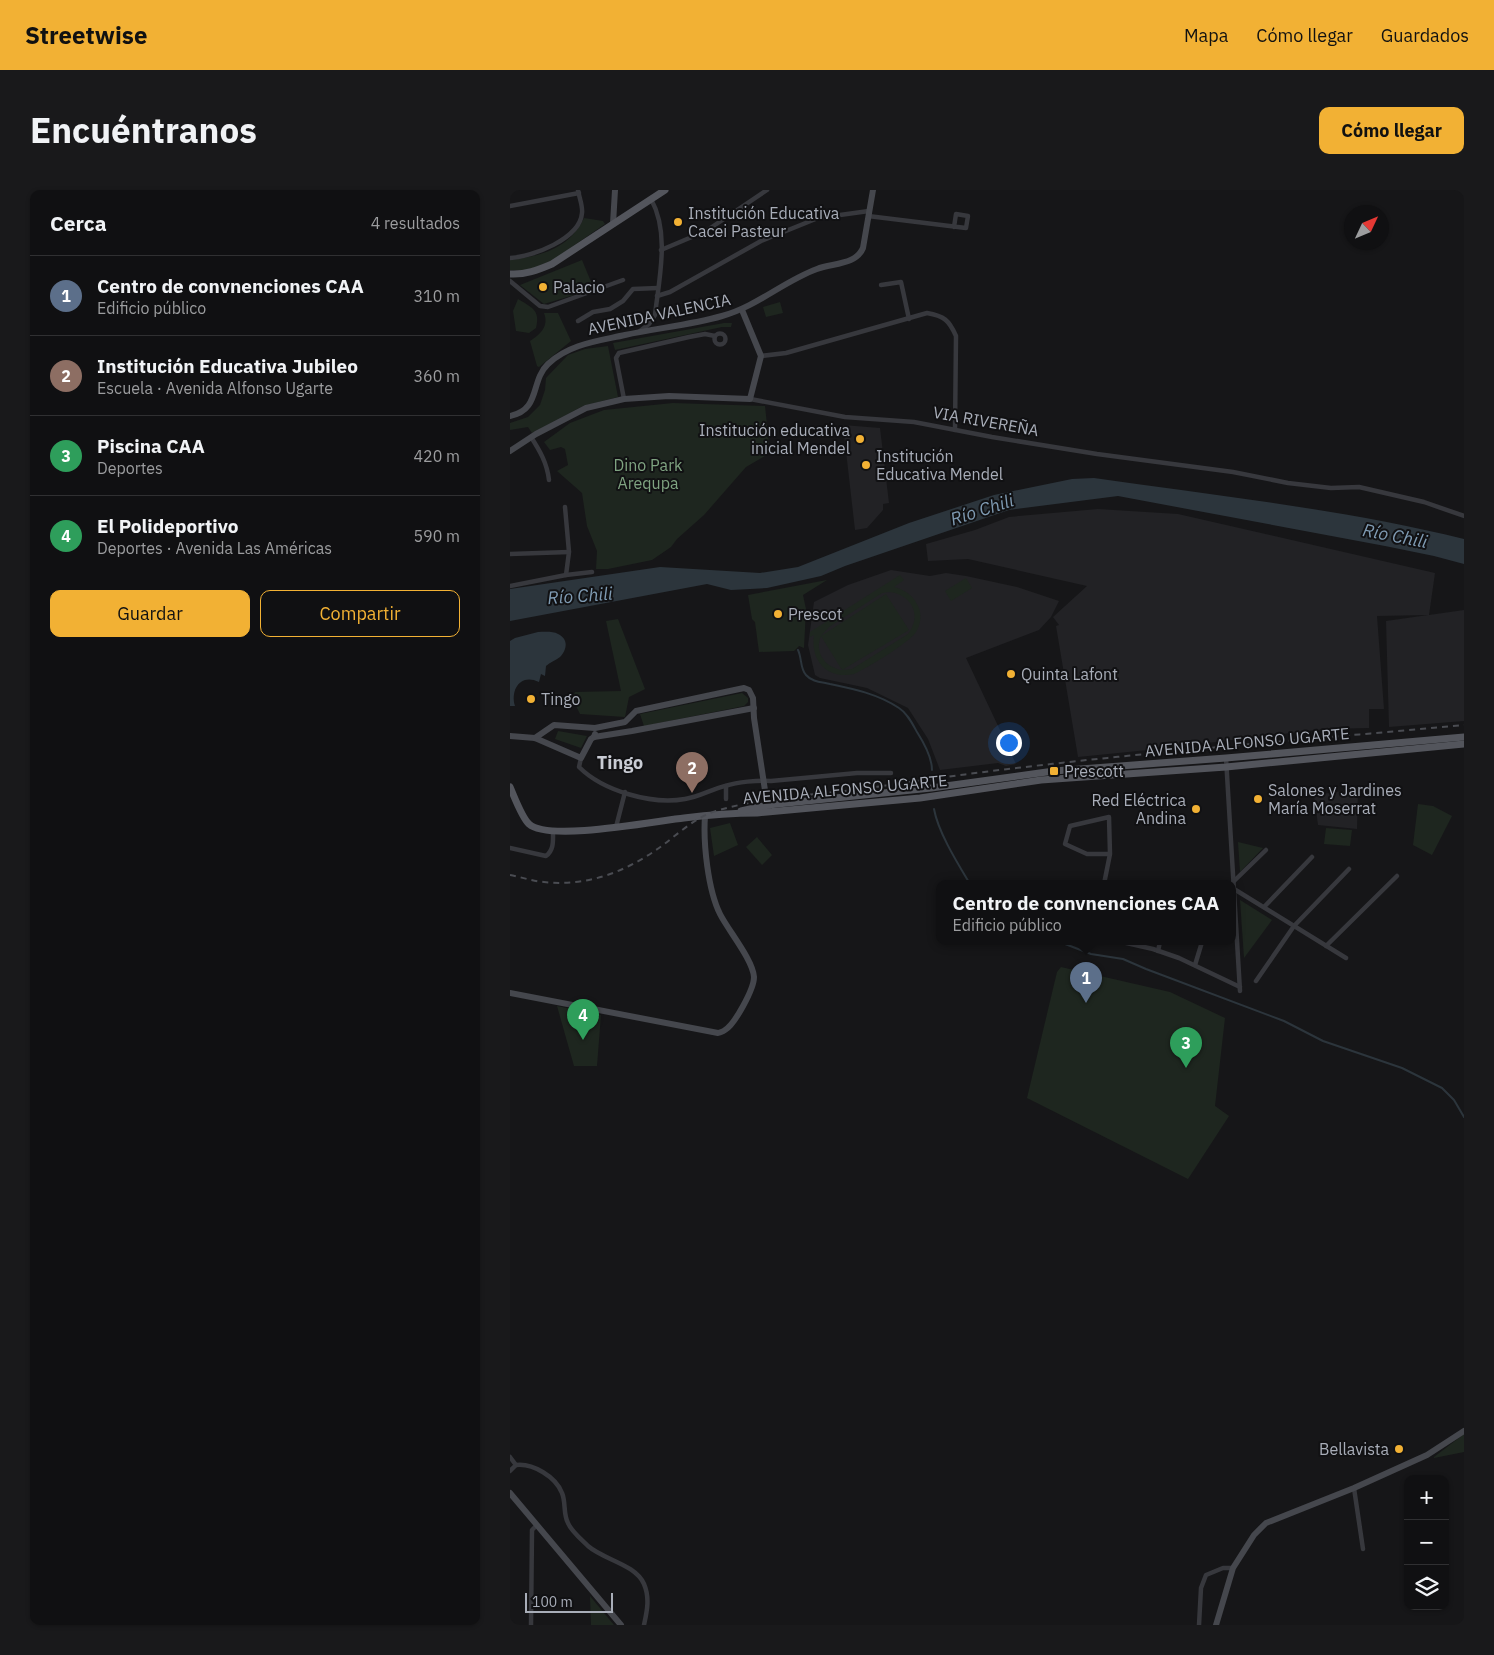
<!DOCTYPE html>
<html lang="es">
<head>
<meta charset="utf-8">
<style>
  body { margin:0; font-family:"IBM Plex Sans",sans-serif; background:#19191b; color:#f1f3f6 }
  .controls { position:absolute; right:15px; bottom:15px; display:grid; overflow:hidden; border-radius:10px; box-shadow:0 1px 4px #0004 }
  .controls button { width:45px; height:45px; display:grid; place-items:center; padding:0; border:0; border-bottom:1px solid #303032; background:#101012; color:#f1f3f6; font:25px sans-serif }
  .compass { position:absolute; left:834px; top:15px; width:45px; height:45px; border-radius:50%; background:#101012; box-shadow:0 1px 4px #0004; rotate:46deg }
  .scale { position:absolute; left:15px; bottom:12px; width:88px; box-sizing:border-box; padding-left:5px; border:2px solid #a8adb8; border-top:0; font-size:14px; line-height:18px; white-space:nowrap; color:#a8adb8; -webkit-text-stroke:4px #111113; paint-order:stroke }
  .you { position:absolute; left:498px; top:552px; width:18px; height:18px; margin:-12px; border:4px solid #fff; border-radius:50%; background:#1a73e8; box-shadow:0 0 0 8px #1a73e833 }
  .badge { display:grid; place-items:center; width:32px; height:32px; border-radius:50%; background:#f2b134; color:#fff; font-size:16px; font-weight:700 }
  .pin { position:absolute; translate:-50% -41px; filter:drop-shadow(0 1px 2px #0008) }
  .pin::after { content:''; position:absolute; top:26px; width:18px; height:15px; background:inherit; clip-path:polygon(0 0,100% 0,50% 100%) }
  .popup { position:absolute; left:426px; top:690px; width:300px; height:65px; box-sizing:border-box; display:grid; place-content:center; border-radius:10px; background:#101012; filter:drop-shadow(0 1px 4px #0005); font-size:16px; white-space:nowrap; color:#9c9d9f }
  .popup b { font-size:19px; color:#f1f3f6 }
  .popup::after { content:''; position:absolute; left:50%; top:100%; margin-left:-10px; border:10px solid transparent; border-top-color:#101012 }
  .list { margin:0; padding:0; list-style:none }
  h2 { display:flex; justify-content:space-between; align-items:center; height:65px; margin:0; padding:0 20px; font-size:21px }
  h2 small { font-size:16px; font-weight:400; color:#9c9d9f }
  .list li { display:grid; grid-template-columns:32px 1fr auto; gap:15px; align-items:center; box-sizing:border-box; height:80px; padding:0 20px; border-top:1px solid #303032 }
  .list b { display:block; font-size:19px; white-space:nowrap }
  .list p { margin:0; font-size:16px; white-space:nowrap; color:#9c9d9f }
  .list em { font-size:16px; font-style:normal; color:#9c9d9f }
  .actions { display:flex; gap:10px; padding:15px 20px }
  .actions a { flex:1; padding:11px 0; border:1px solid #f2b134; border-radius:10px; text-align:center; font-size:18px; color:#f2b134 }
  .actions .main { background:#f2b134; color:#111 }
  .icon { flex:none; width:28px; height:28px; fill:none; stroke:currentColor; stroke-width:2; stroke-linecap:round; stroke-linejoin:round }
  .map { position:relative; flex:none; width:954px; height:1435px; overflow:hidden; border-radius:10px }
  header { display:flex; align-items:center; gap:30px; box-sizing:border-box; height:70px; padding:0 25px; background:#f2b134; color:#111 }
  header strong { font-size:24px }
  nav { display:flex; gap:28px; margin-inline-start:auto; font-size:18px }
  .intro { display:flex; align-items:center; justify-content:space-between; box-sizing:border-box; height:120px; padding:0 30px }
  h1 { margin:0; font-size:35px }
  .button { padding:12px 22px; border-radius:10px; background:#f2b134; color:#111; font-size:18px; font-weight:700 }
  main { display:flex; gap:30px; padding:0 30px }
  aside { flex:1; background:#101012; border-radius:10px; box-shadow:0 1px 4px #0004 }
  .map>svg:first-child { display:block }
  .built { fill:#222225 }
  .green { fill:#1e261f; fill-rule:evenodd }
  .water { fill:#2c353c }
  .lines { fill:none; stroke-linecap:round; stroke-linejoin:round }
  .stream { stroke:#2c353c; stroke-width:2 }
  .street { stroke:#37383d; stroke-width:4.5 }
  .secondary { stroke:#45474d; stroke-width:6 }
  .primary { stroke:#53555c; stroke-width:7 }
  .rail { stroke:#4a4c52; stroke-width:2; stroke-dasharray:6 5; stroke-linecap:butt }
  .poi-dot { fill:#f2b134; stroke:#111113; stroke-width:2 }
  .labels { text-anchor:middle; stroke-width:4; stroke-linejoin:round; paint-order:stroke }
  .poi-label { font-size:16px; fill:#a8adb8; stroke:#111113; text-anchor:start }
  .street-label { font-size:16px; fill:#a8adb8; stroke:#111113 }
  .park-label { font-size:16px; fill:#7fa381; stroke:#111113 }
  .water-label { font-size:18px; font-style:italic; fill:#7f9bb3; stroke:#111113 }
  .neighbourhood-label { font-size:18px; font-weight:bold; fill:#c9ccd4; stroke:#111113 }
</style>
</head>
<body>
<header>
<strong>Streetwise</strong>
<nav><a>Mapa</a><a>Cómo llegar</a><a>Guardados</a></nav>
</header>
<div class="intro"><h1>Encuéntranos</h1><a class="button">Cómo llegar</a></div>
<main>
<aside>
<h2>Cerca<small>4 resultados</small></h2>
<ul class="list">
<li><span class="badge" style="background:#5c6f8a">1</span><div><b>Centro de convnenciones CAA</b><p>Edificio público</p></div><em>310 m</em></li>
<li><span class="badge" style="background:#8d6e63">2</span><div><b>Institución Educativa Jubileo</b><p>Escuela · Avenida Alfonso Ugarte</p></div><em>360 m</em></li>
<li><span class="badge" style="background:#2e9e5b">3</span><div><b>Piscina CAA</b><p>Deportes</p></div><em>420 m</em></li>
<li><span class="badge" style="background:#2e9e5b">4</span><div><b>El Polideportivo</b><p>Deportes · Avenida Las Américas</p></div><em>590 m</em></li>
</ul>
<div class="actions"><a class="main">Guardar</a><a>Compartir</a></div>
</aside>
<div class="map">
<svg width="954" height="1435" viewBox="0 0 954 1435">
  <rect width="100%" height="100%" fill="#161618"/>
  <!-- built -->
  <g class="built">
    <polygon points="333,235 370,238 379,313 373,314 373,320 357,338 345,340"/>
    <polygon points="588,319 668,324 925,383 919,425 954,420 954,531 879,537 876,431 918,425 867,426 874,519 859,519 859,538 815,539 638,560 568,567 546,436 549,435 543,427 577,396 458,369 418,371 416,354 465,340 499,327"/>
    <polygon points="381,380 420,386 436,383 456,386 507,397 549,411 541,427 529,440 456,468 506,574 496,576 488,573 430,580 418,549 398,518 357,498 310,488 305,485 298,455 304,412 338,395"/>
    <polygon points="848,599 847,639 808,635 804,605"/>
  </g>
  <!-- green -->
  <g class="green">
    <path d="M74,28L93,31L95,34L43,70L18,80H0V70C31,66 59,59 74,28Z"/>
    <polygon points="72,70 84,99 34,114 10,95"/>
    <path d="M8,109C21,117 31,120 26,138L19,143L6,141L3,121Z"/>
    <polygon points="270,112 273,123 256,127 253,117"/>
    <path d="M34,123H48L61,151L29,177L27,176L20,151C31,144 39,136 34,123Z"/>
    <polygon points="214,133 222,133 221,137 212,137 105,160 103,153"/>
    <polygon points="98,156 108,207 73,216 22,243 18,237 0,240 0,233 18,227 30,215 35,200 36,188 58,165 75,159"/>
    <polygon points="163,213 255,216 260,263 236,277 194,325 167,349 161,357 142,370 98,379 86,379 87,361 77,336 72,303 47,281 58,275 55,259 51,257 40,260 34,252 60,233 94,220"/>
    <path d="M390,385L394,390L384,397C395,400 403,405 408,416C412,424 411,434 406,442C399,453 357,478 344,484C318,490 300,471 304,445L300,447V442ZM379,402C401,404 413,425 398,444L342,479L332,480L399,440L376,404L311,446L319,437L372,403ZM311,446L332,480H331C315,477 304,462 311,446Z"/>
    <polygon points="456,388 462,398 441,411 435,401"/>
    <polygon points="317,390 293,405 296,419 294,458 289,456 284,461 249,462 245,432 242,429 238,405"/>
    <polygon points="108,429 135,499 119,507 115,527 70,524 62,508 65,502 111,501 96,431"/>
    <polygon points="232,503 238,508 238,512 234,516 134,536 130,524"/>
    <polygon points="48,541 77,546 71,558 45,549"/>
    <polygon points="908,614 923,616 942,626 922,665 903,655"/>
    <polygon points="220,633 228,655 204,666 200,638"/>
    <polygon points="816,638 842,640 840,656 814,654"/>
    <polygon points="247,647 262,665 252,675 236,657"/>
    <polygon points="728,652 753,658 730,682"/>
    <polygon points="730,710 762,730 734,768"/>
    <polygon points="551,777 660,802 715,828 705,916 719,926 678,989 517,908 547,782"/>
    <polygon points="47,816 91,825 87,876 64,876"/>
    <polygon points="954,1244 954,1262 924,1268 924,1267"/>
    <polygon points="80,1406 104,1435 81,1435"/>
  </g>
  <!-- water -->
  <g class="water">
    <path d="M584,288C708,306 833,319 954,349V374L924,366L875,356L608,306L499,320L335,376L311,386L257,398L221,400L197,394L0,431V399L150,377L250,383L288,377L399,333L484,305L562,289Z"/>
    <path d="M28,442C34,442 43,441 48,444C59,449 57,460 50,467C45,471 40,472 36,476L35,486L31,484L29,492C11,483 0,499 5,516H0V451L5,448Z"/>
  </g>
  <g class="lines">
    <!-- stream -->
    <g class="stream">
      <path d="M288,460C292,468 290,479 296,485C302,492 312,492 320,494C344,499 368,504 389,518C397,523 402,533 407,542C414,553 422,567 422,580"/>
      <path d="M424,619C428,642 448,674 460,694"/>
      <polyline points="550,752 581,764 613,769 636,779 774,831 813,851 892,878 932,898 944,910 954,927"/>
    </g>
    <!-- street -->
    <g class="street">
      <polyline points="0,16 69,3"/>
      <polyline points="358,26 456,38 458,26 446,24 444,37"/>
      <polyline points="151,60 196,41 257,0"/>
      <path d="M0,68C22,67 70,49 72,23C73,16 69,7 68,0"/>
      <polyline points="0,91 30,116 38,117 113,90"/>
      <polyline points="371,95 391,92 399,129"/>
      <polyline points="147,106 160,102 251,51 308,28 359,21"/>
      <polyline points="68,131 83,122 100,119 113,111 123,99 148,98"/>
      <path d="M130,141L139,134L145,125C149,89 160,43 141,9"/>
      <circle cx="210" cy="149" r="5.5"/>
      <path d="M251,166L276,163L417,123C434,126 439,130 446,146L445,240"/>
      <polyline points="114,209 106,168 109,163 179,147 195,144 205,146"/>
      <polyline points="240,209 335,227 404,232 482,247 587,264 723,282 778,293 821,298 849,297 914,312 954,326"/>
      <path d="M21,247C30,261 37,273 39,290"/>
      <polyline points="55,317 59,362 56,385"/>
      <polyline points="0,364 59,362"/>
      <polyline points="0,396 56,385 82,382"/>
      <path d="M71,568L69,577C93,601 142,615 175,609C189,607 202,599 215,596C228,592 247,590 261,591L347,583H381"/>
      <polyline points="716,568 730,801"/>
      <polyline points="216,596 216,609"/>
      <polyline points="106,637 115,602"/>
      <path d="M0,658L36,666C44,660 43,651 43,642"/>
      <polyline points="723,692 756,660"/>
      <polyline points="594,694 600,664 599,627 560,636 555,654 577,664 600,664"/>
      <polyline points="724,699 836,768"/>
      <polyline points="754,717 802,667"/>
      <polyline points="612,752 643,759 669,768 730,797"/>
      <polyline points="816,756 887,686"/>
      <polyline points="648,761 650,752"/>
      <polyline points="685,775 692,752"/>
      <polyline points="746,791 784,736 839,679"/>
      <polyline points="0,1267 6,1275 0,1281"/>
      <path d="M6,1275C23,1273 46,1287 52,1303C56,1312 53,1324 58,1333C61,1341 72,1350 78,1356C94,1370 125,1374 134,1394C140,1408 137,1421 134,1435"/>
      <polyline points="844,1298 853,1359"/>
      <polyline points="21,1435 22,1340 27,1335"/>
      <polyline points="689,1435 691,1398 696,1385 713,1378 723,1378"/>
    </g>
    <!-- secondary -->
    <g class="secondary">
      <polyline points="103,34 105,0"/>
      <path d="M0,226C31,220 20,191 38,174C59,154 88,151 115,145C147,138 181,135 212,126C246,117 274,91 307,79C323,73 346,75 353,58L363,0"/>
      <polyline points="0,261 26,244 76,218 114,209 159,206 240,209 251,166 232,120"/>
      <polyline points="0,546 25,548 71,568 81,549 84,547 85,544"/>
      <polyline points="84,547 122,541 244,518"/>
      <polyline points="25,548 44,535 85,538 115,532 126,521 234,498 239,500 243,508 244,528 258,620"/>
      <path d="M0,803L208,843C211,842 213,842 215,840C225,834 244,799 244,787C243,770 218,740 210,724C198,700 193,653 195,626"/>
      <polyline points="0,1303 111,1435"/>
      <polyline points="706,1435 723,1378 744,1345 756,1333 844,1298 917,1265 954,1241"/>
    </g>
    <!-- primary -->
    <g class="primary">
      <path d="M0,84C15,85 28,80 42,74L155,0"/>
      <path d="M0,597C4,606 12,628 19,634C38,652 146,631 174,628C198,625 223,623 247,623L410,608L531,590L716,577L954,554"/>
      <polyline points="231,621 258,615 421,598 544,581 716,568 954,547"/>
    </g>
    <!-- rail -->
    <path class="rail" d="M0,685C11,687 22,691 34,692C78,697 118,681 153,655C169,643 186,627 206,621C259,605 317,605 372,596C565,567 760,553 954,535"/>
  </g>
  <!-- markers -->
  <g class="poi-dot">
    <circle cx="168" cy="32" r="5"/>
    <circle cx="33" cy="97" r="5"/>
    <circle cx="350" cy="249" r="5"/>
    <circle cx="356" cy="275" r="5"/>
    <circle cx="268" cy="424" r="5"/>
    <circle cx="501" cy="484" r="5"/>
    <circle cx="21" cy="509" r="5"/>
    <rect x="539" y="576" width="10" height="10" rx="2.5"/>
    <circle cx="748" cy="609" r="5"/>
    <circle cx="686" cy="619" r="5"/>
    <circle cx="889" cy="1259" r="5"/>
  </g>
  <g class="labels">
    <!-- poi labels -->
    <g class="poi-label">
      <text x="178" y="29">Institución Educativa<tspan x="178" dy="18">Cacei Pasteur</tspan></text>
      <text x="43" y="103">Palacio</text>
      <text x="340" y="246" text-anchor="end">Institución educativa<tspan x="340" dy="18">inicial Mendel</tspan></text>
      <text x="366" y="272">Institución<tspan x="366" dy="18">Educativa Mendel</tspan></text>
      <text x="278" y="430">Prescot</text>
      <text x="511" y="490">Quinta Lafont</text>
      <text x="31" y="515">Tingo</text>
      <text x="554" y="587">Prescott</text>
      <text x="758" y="606">Salones y Jardines<tspan x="758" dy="18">María Moserrat</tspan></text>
      <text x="676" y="616" text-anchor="end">Red Eléctrica<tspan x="676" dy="18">Andina</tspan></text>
      <text x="879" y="1265" text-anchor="end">Bellavista</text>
    </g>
    <!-- street labels -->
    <g class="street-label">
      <text transform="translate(149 124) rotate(-12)" y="6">AVENIDA VALENCIA</text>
      <text transform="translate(476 231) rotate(10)" y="6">VIA RIVEREÑA</text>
      <text transform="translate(737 552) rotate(-5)" y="6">AVENIDA ALFONSO UGARTE</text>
      <text transform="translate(335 599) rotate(-5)" y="6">AVENIDA ALFONSO UGARTE</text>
    </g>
    <!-- park labels -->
    <g class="park-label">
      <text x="138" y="281">Dino Park<tspan x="138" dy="18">Arequpa</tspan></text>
    </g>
    <!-- water labels -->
    <g class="water-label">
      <text transform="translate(472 320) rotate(-18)" y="6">Río Chili</text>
      <text transform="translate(885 346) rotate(11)" y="6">Río Chili</text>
      <text transform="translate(70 406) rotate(-4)" y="6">Río Chili</text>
    </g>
    <!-- neighbourhood labels -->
    <g class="neighbourhood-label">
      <text x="110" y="579">Tingo</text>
    </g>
  </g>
</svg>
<div class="controls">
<button>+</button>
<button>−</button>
<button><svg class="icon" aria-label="layers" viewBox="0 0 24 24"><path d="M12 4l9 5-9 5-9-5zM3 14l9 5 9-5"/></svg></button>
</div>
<svg class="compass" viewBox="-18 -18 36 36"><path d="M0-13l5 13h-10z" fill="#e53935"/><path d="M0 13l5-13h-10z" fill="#9c9d9f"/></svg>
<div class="scale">100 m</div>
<div class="you"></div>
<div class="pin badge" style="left:576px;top:813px;background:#5c6f8a">1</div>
<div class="popup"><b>Centro de convnenciones CAA</b>Edificio público</div>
<div class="pin badge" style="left:182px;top:603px;background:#8d6e63">2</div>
<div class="pin badge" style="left:676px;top:878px;background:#2e9e5b">3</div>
<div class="pin badge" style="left:73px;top:850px;background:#2e9e5b">4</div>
</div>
</main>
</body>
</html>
